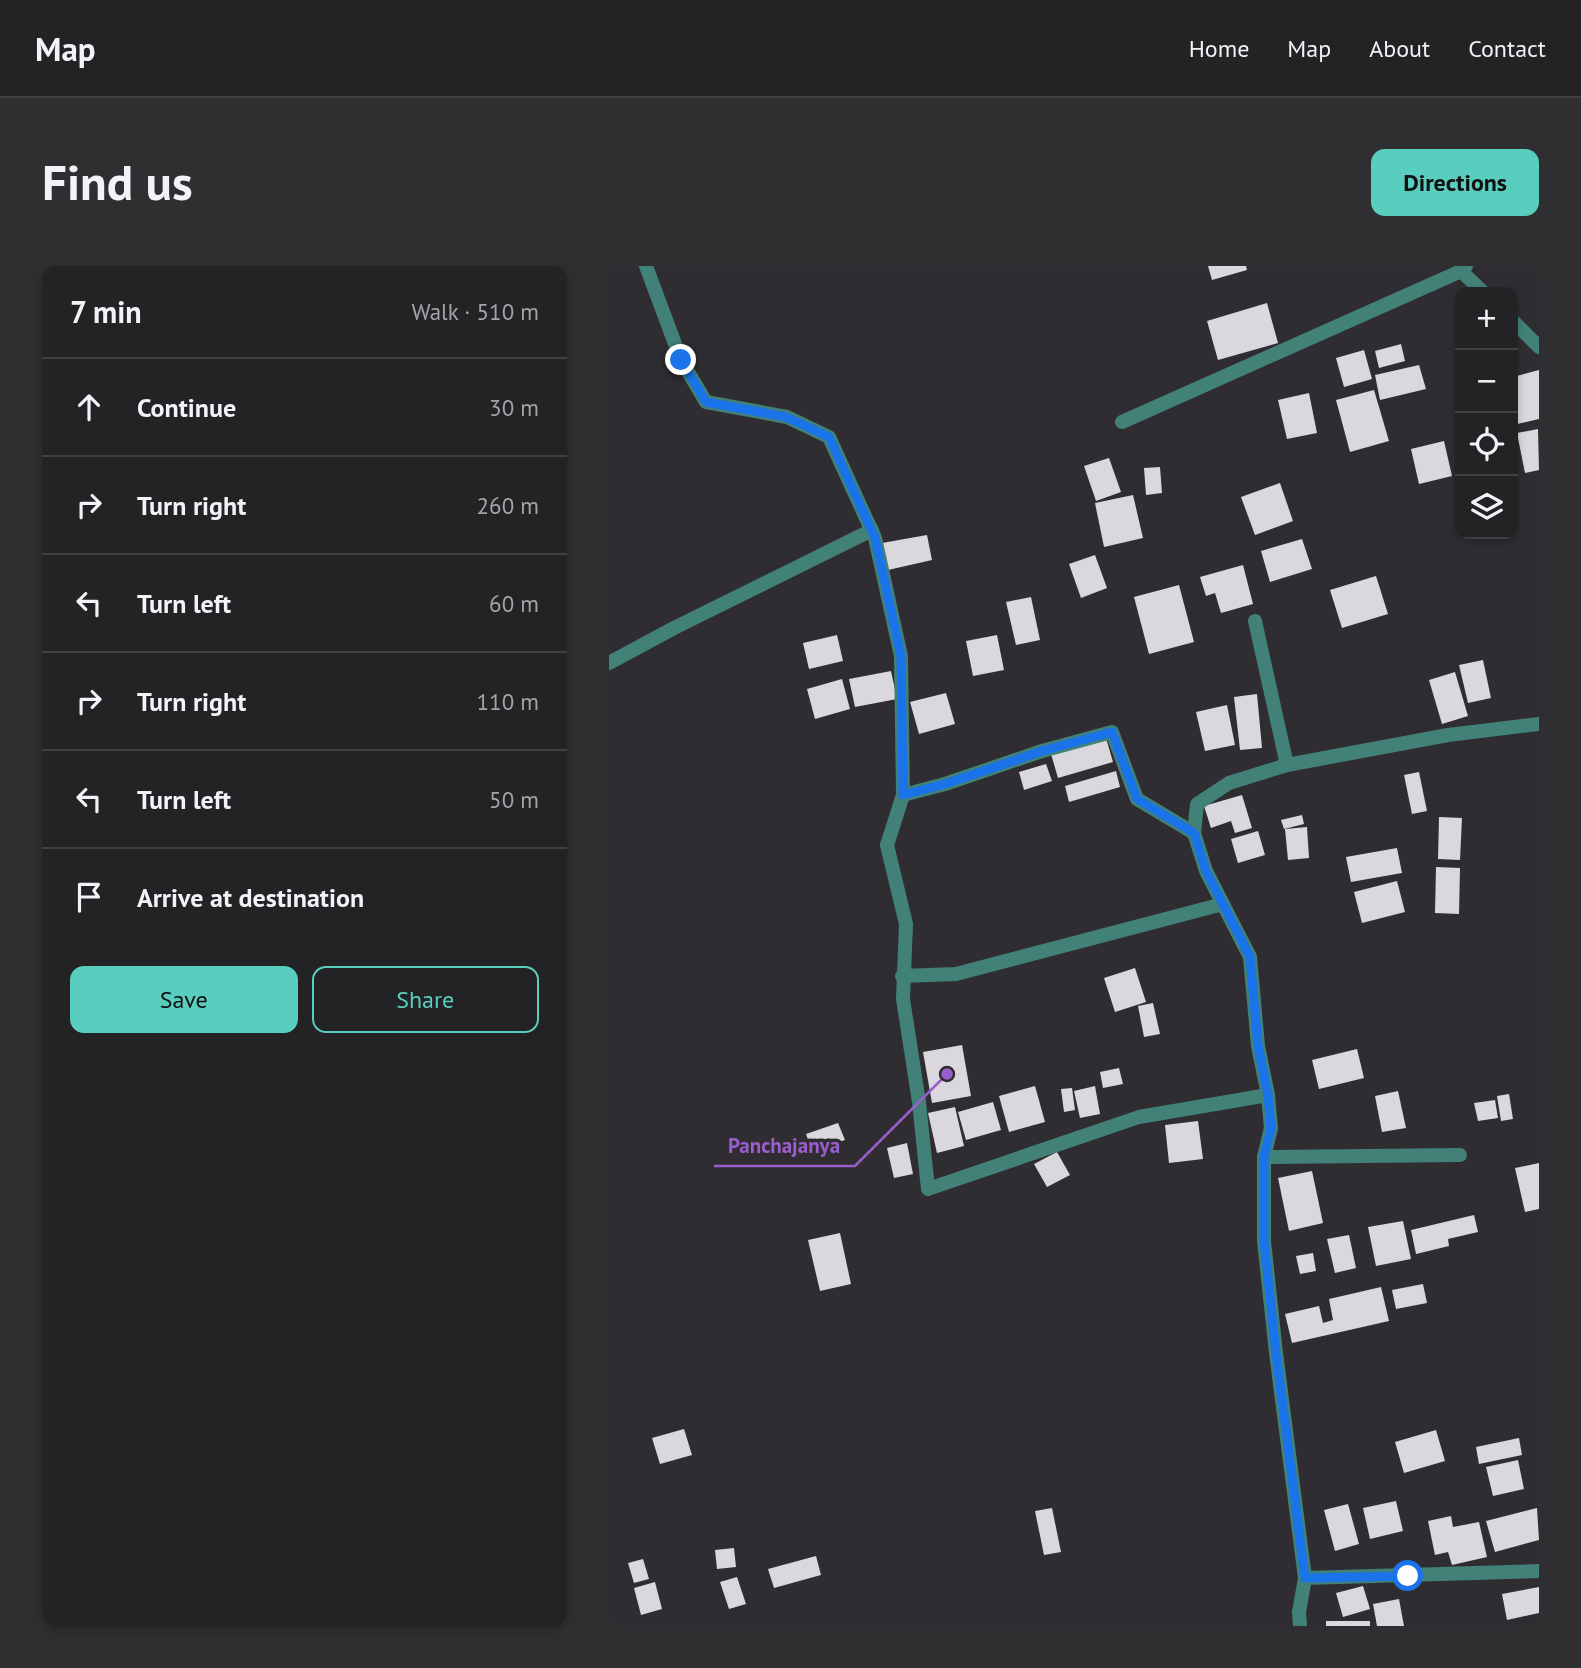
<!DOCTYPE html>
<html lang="en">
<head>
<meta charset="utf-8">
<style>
  body { margin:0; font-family:"PT Sans",sans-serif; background:#2f2f32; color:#f1f3f6 }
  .controls { position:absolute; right:21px; top:21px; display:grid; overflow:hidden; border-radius:14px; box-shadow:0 4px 10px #0003 }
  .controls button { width:63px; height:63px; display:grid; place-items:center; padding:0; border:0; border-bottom:2px solid #403f42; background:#232225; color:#f1f3f6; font:35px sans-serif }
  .stop { position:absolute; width:21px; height:21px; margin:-16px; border:5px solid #1a73e8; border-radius:50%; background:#fff }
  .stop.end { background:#1a73e8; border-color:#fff; box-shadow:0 2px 7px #0008 }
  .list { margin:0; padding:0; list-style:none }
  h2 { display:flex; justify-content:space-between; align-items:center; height:91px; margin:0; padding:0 28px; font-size:30px }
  h2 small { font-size:23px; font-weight:400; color:#a3a4a7 }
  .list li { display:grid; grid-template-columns:46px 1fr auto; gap:21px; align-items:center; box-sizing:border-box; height:98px; padding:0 28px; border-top:2px solid #403f42 }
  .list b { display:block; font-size:26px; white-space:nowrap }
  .list em { font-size:23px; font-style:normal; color:#a3a4a7 }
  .actions { display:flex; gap:14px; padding:21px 28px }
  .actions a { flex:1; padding:16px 0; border:2px solid #59cebf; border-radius:14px; text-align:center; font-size:24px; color:#59cebf }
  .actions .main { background:#59cebf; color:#111 }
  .icon { flex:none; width:38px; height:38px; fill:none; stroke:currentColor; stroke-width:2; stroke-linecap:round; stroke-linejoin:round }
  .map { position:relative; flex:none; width:930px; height:1360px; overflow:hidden; border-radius:14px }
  header { display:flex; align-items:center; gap:42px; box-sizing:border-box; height:98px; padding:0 35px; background:#232225; border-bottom:2px solid #403f42 }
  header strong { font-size:33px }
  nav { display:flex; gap:38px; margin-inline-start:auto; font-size:24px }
  .intro { display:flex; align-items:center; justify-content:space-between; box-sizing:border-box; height:168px; padding:0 42px }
  h1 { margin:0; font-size:49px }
  .button { padding:18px 32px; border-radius:14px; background:#59cebf; color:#111; font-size:24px; font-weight:700 }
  main { display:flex; gap:42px; padding:0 42px }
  aside { flex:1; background:#232225; border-radius:14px; box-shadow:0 4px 10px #0003 }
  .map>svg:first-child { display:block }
  .building { fill:#dad8dd }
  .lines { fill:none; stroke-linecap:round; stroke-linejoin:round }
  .minor { stroke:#428178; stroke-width:14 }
  .route { stroke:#1a73e8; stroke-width:9 }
  .leader { fill:none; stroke:#995ecc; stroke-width:2.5 }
  .callout-dot { fill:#995ecc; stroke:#2f2d31; stroke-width:2.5 }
  .callout-label { font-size:21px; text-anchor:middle; font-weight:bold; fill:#995ecc; stroke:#2f2d31; stroke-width:7; stroke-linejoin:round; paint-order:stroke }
</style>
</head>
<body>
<header>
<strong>Map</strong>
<nav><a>Home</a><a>Map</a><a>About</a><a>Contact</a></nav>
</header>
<div class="intro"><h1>Find us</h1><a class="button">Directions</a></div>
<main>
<aside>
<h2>7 min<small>Walk · 510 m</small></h2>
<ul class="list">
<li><svg class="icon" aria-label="ahead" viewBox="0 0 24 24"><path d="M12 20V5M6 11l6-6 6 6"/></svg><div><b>Continue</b></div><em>30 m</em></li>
<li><svg class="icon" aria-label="right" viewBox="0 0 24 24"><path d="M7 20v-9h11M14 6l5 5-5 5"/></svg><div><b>Turn right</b></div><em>260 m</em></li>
<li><svg class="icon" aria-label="left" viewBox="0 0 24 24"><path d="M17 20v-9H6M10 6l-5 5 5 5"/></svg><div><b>Turn left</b></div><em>60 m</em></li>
<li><svg class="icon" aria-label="right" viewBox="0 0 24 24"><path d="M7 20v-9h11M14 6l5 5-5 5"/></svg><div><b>Turn right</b></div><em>110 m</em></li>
<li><svg class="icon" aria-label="left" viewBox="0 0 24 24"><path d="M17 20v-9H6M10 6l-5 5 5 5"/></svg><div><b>Turn left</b></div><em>50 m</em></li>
<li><svg class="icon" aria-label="arrive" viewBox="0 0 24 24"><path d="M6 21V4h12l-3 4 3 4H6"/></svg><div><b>Arrive at destination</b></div></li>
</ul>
<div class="actions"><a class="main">Save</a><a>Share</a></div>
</aside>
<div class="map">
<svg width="930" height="1360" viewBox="0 0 930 1360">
  <rect width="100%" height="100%" fill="#2f2d31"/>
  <!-- building -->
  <g class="building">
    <polygon points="599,0 637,0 638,4 603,14"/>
    <polygon points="658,37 669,77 609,94 598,55"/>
    <polygon points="792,78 796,95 770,102 766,85"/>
    <polygon points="755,84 763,113 735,121 727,92"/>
    <polygon points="810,99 817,123 771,134 766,109"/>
    <polygon points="930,104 930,153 904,159 904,111"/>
    <polygon points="765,124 780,175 741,186 727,134"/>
    <polygon points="700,127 708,167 678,173 669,134"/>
    <polygon points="929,163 930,204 916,207 908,167"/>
    <polygon points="835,175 843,210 810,218 802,183"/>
    <polygon points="500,192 512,226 487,235 475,200"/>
    <polygon points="551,201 553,227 537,229 535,202"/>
    <polygon points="671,217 684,255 646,269 632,231"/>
    <polygon points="524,229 534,272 495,281 486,237"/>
    <polygon points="318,269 323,294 279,304 273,277"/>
    <polygon points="693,273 703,303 661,316 652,285"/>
    <polygon points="486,289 498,322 472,332 460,298"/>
    <polygon points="634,299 644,338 612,347 606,327 597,330 591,311"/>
    <polygon points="767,310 779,348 733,362 721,324"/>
    <polygon points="570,319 585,376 540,388 525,331"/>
    <polygon points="422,331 431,374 407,379 397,336"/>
    <polygon points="228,369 234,395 200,403 194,377"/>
    <polygon points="388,369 395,404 364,410 357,375"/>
    <polygon points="874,394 882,432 859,437 850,399"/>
    <polygon points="282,405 288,433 246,441 240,413"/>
    <polygon points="846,406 859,450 833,458 820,414"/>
    <polygon points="233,413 241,443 206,453 198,423"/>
    <polygon points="337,427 346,458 310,468 301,436"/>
    <polygon points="648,428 653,482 631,484 625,431"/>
    <polygon points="618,439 626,479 596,485 587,446"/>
    <polygon points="497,472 504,496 449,512 442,488"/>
    <polygon points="437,498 443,515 415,524 410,506"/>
    <polygon points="507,505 511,521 460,536 456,520"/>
    <polygon points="810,506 818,545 803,548 795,509"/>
    <polygon points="633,529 643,562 626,567 622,555 602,562 595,540"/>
    <polygon points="693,549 695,558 675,563 672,554"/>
    <polygon points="830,551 853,552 851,594 829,593"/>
    <polygon points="698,561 700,592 679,594 676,563"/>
    <polygon points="649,565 656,589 629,597 622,573"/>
    <polygon points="788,582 793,607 742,616 737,591"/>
    <polygon points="827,601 851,602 850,648 826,647"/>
    <polygon points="788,615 796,646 753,657 745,626"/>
    <polygon points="526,702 537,736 506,746 495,712"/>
    <polygon points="544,737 551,768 535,771 529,740"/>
    <polygon points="353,779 362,830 323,837 314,786"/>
    <polygon points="748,783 755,812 710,823 703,794"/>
    <polygon points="510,802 514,818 494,822 491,806"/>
    <polygon points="426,820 436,856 400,866 390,830"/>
    <polygon points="486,820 491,848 471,852 465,825"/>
    <polygon points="463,822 466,844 455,846 452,823"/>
    <polygon points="789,825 797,862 773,866 766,830"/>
    <polygon points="900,828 904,853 892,855 888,830"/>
    <polygon points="886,834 889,852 869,855 865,837"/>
    <polygon points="384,836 392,864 357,874 349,846"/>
    <polygon points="346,841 355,880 328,887 319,847"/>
    <polygon points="589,855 594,893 560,897 556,859"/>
    <polygon points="229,857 236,874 203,885 197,868"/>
    <polygon points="298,877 304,908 285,912 278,882"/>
    <polygon points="448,886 461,909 438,921 425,898"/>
    <polygon points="930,897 930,943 916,946 906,902"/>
    <polygon points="703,905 714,957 680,965 669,912"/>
    <polygon points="865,949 869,966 839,973 840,980 807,988 802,964"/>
    <polygon points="794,955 802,993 767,1000 759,961"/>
    <polygon points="231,967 242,1018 211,1025 199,974"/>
    <polygon points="740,969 747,1002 726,1007 718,973"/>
    <polygon points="704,987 707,1005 691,1008 687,990"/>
    <polygon points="814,1018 818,1037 787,1043 783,1024"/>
    <polygon points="772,1021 780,1055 683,1077 676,1048 710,1040 714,1057 724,1054 720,1033"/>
    <polygon points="75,1163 83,1189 51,1198 43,1172"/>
    <polygon points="827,1164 836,1195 795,1207 786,1176"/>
    <polygon points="910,1172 913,1189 870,1198 867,1181"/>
    <polygon points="909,1194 915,1223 884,1230 877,1201"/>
    <polygon points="787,1235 794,1265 761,1273 754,1242"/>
    <polygon points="739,1238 750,1278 726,1285 715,1244"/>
    <polygon points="443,1242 452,1286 435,1289 426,1245"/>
    <polygon points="928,1242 930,1274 886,1286 877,1255"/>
    <polygon points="842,1250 844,1261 870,1256 878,1291 843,1299 839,1286 826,1289 819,1255"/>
    <polygon points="125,1282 127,1301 108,1303 106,1284"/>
    <polygon points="207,1290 212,1309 165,1322 159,1303"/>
    <polygon points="34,1293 40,1313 25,1317 19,1297"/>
    <polygon points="128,1311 137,1338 120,1343 111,1316"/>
    <polygon points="46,1316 53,1343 32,1349 25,1322"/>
    <polygon points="754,1320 761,1343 734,1351 727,1327"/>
    <polygon points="930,1321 930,1347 898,1354 893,1328"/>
    <polygon points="790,1333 795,1360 768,1360 764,1338"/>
    <rect x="717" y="1355" width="44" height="5"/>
  </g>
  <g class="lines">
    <!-- minor -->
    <g class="minor">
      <polyline points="37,0 72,94 97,136 178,151 220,171 266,272 292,390 294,529 278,579 297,658 294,733 310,836 319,923 530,851 659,829"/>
      <polyline points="852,5 874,26"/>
      <polyline points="904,55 930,81"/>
      <polyline points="513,156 852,5 857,0"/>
      <polyline points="646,355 678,499"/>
      <polyline points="0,397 65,362 263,264"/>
      <polyline points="294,529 336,518 433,485 503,466 528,533 585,567"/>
      <polyline points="293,710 347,708 614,638"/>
      <polyline points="655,891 851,889"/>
      <polyline points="696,1312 667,1087 655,975 655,891 662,862 659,829 649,780 641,691 597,605 585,567 588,538 620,517 678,499 839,469 930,458"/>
      <polyline points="691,1360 690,1346 696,1312 930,1305"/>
    </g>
  </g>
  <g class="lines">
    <!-- route -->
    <polyline class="route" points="72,94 97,136 177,151 220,171 266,272 292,390 294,529 336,518 433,485 503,466 528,533 585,567 597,605 641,691 649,780 659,829 662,862 655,891 655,975 667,1087 696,1312 799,1310"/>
  </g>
  <!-- callouts -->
  <path class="leader" d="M338 808L246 900H105"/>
  <circle class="callout-dot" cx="338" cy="808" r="7"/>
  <g class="callout-label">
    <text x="175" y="887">Panchajanya</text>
  </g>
</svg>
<div class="controls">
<button>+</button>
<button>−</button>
<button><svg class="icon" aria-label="locate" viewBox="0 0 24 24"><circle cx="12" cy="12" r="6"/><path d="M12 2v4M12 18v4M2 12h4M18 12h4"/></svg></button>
<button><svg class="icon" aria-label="layers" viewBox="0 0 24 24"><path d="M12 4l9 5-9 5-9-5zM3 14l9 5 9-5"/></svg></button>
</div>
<div class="stop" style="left:799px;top:1310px"></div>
<div class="stop end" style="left:72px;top:94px"></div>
</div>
</main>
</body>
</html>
